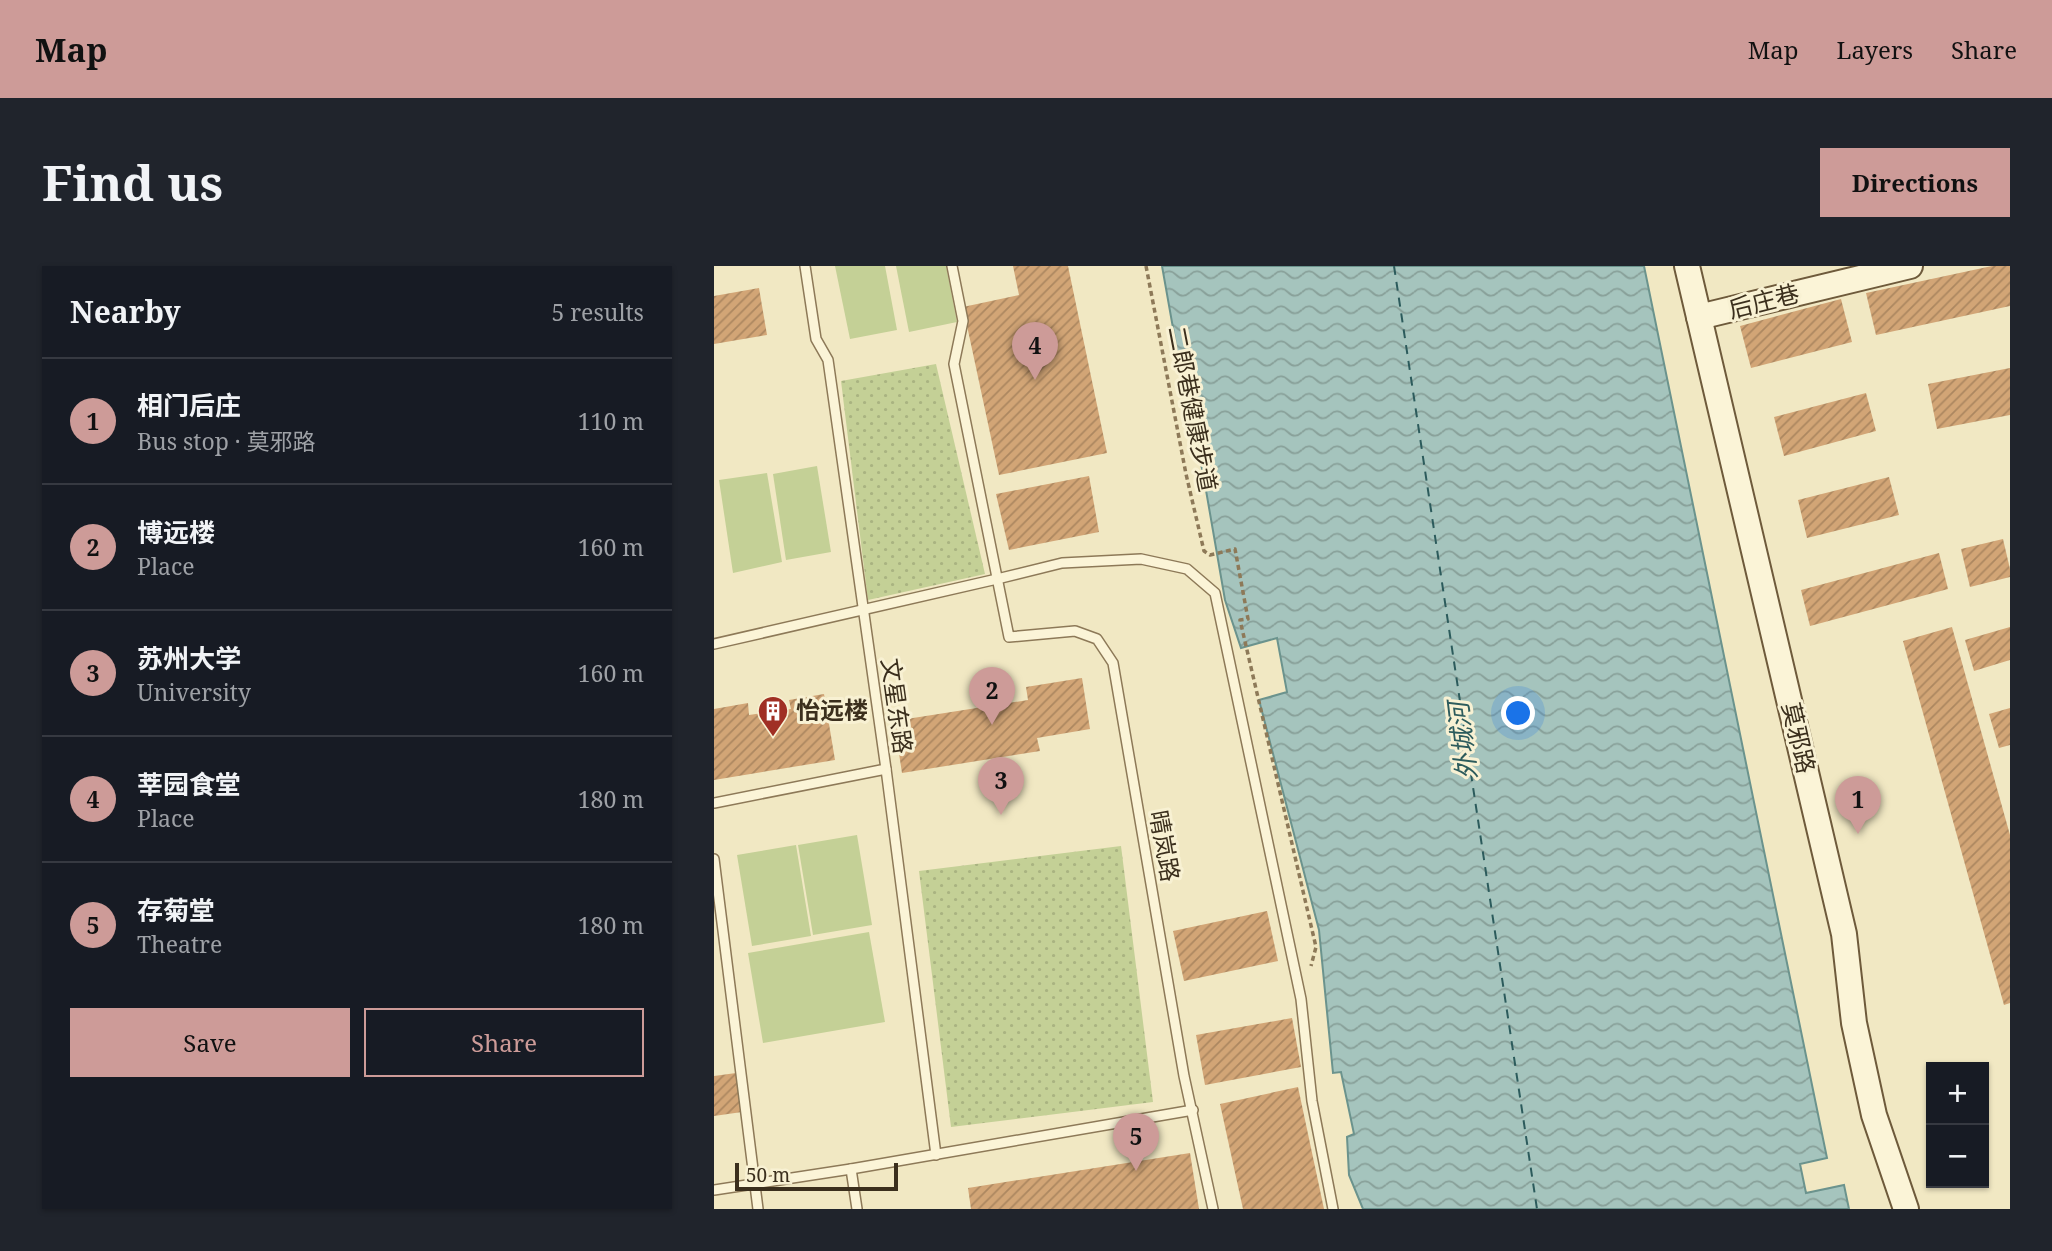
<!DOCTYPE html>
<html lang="en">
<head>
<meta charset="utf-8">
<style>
  body { margin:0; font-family:"Noto Serif","Noto Sans SC",serif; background:#20242c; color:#f1f3f6 }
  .controls { position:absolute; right:21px; bottom:21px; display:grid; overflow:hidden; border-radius:0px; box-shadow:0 2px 5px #0004 }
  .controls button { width:63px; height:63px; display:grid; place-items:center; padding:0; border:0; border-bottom:2px solid #363941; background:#171b24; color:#f1f3f6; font:35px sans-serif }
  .scale { position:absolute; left:21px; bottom:18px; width:163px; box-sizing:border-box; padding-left:7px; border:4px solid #3b2f1d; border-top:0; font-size:19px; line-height:24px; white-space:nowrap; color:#3b2f1d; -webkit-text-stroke:5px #f8f1d3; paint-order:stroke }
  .you { position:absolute; left:805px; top:448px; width:24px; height:24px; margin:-18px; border:5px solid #fff; border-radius:50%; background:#1a73e8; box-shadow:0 0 0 10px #1a73e833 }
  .badge { display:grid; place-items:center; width:46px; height:46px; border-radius:50%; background:#cd9b98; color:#111; font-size:23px; font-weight:700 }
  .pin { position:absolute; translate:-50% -58px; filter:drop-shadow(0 2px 4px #0008) }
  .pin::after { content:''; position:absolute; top:37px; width:24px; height:21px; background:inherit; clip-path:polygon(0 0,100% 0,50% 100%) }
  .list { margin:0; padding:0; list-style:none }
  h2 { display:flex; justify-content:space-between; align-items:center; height:91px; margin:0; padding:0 28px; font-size:30px }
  h2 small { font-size:23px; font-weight:400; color:#9ea1a6 }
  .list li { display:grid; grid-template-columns:46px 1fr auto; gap:21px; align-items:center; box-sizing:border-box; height:126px; padding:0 28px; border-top:2px solid #363941 }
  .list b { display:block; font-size:26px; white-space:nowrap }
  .list p { margin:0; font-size:23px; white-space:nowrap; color:#9ea1a6 }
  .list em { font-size:23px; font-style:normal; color:#9ea1a6 }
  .actions { display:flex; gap:14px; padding:21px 28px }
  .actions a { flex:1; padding:16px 0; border:2px solid #cd9b98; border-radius:0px; text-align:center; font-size:24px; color:#cd9b98 }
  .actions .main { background:#cd9b98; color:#111 }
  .map { position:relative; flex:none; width:1296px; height:943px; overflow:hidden; border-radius:0px }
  header { display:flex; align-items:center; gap:42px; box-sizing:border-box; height:98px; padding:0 35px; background:#cd9b98; color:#111 }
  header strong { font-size:33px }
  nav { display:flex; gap:38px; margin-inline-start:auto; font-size:24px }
  .intro { display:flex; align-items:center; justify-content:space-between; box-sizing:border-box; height:168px; padding:0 42px }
  h1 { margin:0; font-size:49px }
  .button { padding:18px 32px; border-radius:0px; background:#cd9b98; color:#111; font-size:24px; font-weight:700 }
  main { display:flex; gap:42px; padding:0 42px }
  aside { flex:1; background:#171b24; border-radius:0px; box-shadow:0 2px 5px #0004 }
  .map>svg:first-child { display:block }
  .grass { fill:url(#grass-dots) }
  .garden { fill:#c4d096 }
  .water { fill:url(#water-waves); stroke:#6b938d; stroke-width:2 }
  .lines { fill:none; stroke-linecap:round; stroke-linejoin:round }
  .ferry { stroke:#2c5b5c; stroke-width:2; stroke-dasharray:9 7; stroke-linecap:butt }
  .building { fill:url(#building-hatch) }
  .lane-casing { stroke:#8d7958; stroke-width:12 }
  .secondary-casing { stroke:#6e5a3b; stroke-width:28 }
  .path { stroke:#8d7958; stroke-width:3.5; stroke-dasharray:5 3.5; stroke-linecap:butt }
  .lane { stroke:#fbf4d7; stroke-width:9 }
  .secondary { stroke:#fbf4d7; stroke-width:24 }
  .labels { text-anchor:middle; stroke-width:6; stroke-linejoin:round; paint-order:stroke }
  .street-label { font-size:24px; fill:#3b2f1d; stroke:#f8f1d3 }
  .poi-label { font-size:24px; font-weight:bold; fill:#3b2f1d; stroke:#f8f1d3; text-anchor:start }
  .water-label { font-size:26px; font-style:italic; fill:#2c5b5c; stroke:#f8f1d3 }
</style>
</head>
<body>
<header>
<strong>Map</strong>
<nav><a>Map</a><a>Layers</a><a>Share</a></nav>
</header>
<div class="intro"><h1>Find us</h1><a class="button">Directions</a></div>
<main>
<aside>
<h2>Nearby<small>5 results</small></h2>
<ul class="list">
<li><span class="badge">1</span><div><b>相门后庄</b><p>Bus stop · 莫邪路</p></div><em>110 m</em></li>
<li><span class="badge">2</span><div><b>博远楼</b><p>Place</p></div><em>160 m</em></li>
<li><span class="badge">3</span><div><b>苏州大学</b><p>University</p></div><em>160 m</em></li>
<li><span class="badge">4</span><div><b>莘园食堂</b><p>Place</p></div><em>180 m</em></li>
<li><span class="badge">5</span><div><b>存菊堂</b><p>Theatre</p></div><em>180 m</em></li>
</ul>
<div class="actions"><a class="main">Save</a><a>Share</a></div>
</aside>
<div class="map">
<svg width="1296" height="943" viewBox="0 0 1296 943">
  <defs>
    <pattern id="grass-dots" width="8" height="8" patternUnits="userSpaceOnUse" patternTransform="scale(1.75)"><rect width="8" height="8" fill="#c4d096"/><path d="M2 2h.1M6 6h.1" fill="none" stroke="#a9b381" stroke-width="1.8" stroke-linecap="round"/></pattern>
    <pattern id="water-waves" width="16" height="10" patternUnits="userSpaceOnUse" patternTransform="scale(1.75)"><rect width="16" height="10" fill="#a5c4bd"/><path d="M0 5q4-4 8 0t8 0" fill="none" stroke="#88a099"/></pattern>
    <pattern id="building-hatch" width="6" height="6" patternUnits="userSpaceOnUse" patternTransform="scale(1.75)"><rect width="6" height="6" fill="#d2a576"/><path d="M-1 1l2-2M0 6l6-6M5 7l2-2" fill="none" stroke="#ac8760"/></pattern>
  </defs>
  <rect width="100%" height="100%" fill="#f1e8c3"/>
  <!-- grass -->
  <g class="grass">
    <polygon points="222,98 271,308 154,334 127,115"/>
    <polygon points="407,580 439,836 237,861 205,605"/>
  </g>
  <!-- garden -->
  <g class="garden">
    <polygon points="121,0 171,0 183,64 136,73"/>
    <polygon points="182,0 232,0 243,56 195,66"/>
    <polygon points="103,200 117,286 72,294 59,208"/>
    <polygon points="53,207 68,296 19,307 5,214"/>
    <polygon points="143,569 158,659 99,669 84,579"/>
    <polygon points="82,579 97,670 38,680 23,589"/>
    <polygon points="155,666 171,756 49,777 34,687"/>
  </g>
  <!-- water -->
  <polygon class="water" points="448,0 930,0 1113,892 1086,898 1092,927 1130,919 1135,943 649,943 635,909 633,871 640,868 627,806 619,807 605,664 545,434 573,426 563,372 527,382 511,334 489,207 470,124"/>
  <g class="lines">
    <!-- ferry -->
    <polyline class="ferry" points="680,0 823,943"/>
  </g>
  <!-- building -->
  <g class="building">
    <polygon points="299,0 354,0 393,187 285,209 249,41 305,29"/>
    <polygon points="1278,0 1296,0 1296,40 1162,69 1152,27"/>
    <polygon points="45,22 53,69 0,78 0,30"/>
    <polygon points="1127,33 1138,76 1037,102 1026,60"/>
    <polygon points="1296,102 1296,149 1223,163 1214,118"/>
    <polygon points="1152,127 1162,165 1070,190 1060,151"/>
    <polygon points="375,210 385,266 295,284 282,228"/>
    <polygon points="1175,211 1185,249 1093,272 1084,234"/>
    <polygon points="1289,273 1296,303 1296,311 1256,321 1247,283"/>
    <polygon points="1225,287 1234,323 1096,360 1087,324"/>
    <polygon points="1238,361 1296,569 1296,737 1290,739 1189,375"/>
    <polygon points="1296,361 1296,394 1260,405 1251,374"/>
    <polygon points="368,412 376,463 323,472 326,485 188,507 180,455 314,434 312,421"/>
    <polygon points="110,428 121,494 0,514 0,443 34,437 35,449 77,443 75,434"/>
    <polygon points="1296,442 1296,479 1285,482 1275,448"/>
    <polygon points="553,645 564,695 470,715 459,665"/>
    <polygon points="578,752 587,801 491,819 482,769"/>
    <polygon points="22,807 28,846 0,850 0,810"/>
    <polygon points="584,821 610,943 529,943 506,838"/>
    <polygon points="476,887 485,943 257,943 254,922"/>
  </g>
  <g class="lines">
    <!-- lane casing -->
    <g class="lane-casing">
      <g id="lane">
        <polyline points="91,0 102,73 114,94 172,503 222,889"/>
        <polyline points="238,0 249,55 240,98 295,371 361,365 383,373 399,397 470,810 499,943"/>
        <polyline points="0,378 283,313 348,297 427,293 473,303 501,327 587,733 598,835 619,943"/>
        <polyline points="0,537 172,503"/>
        <polyline points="0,593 44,943"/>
        <polyline points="137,903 143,943"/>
        <polyline points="0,924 137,903 479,844"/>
      </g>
    </g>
    <!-- secondary casing -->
    <g class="secondary-casing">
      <g id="secondary">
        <polyline points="973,0 1130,668 1140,757 1160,849 1192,943"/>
        <polyline points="985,51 1196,0"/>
      </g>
    </g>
    <!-- path -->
    <polyline class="path" points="432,0 472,208 490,285 496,289 521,283 534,353 526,354 602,681 597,700"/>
    <!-- lane -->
    <use href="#lane" class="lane"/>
    <!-- secondary -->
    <use href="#secondary" class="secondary"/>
  </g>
  <!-- icons -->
  <defs>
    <g id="building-pin" transform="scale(1.575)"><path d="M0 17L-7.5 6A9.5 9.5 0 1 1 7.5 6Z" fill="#a02f24" stroke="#f8f1d3"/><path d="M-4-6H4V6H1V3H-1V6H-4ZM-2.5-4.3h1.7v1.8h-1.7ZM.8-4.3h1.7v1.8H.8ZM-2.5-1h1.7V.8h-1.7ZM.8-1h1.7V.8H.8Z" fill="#fff"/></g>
  </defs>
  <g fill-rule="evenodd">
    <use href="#building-pin" x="59" y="445"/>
  </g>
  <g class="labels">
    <!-- street labels -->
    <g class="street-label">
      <text transform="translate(1050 36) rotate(-14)" y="8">后庄巷</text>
      <text transform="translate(478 143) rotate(79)" y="8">二郎巷健康步道</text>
      <text transform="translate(182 440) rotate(82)" y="8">文星东路</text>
      <text transform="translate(1084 472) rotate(77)" y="8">莫邪路</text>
      <text transform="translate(450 580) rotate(80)" y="8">晴岚路</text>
    </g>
    <!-- poi labels -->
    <g class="poi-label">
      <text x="82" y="453">怡远楼</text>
    </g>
    <!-- water labels -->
    <g class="water-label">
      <text transform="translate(749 475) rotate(-97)" y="9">外城河</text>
    </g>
  </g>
</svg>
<div class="controls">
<button>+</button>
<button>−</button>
</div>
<div class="scale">50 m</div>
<div class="you"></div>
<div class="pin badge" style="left:1144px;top:568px">1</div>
<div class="pin badge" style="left:278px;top:459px">2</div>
<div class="pin badge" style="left:287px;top:549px">3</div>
<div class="pin badge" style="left:321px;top:114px">4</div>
<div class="pin badge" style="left:422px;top:905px">5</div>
</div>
</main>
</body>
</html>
